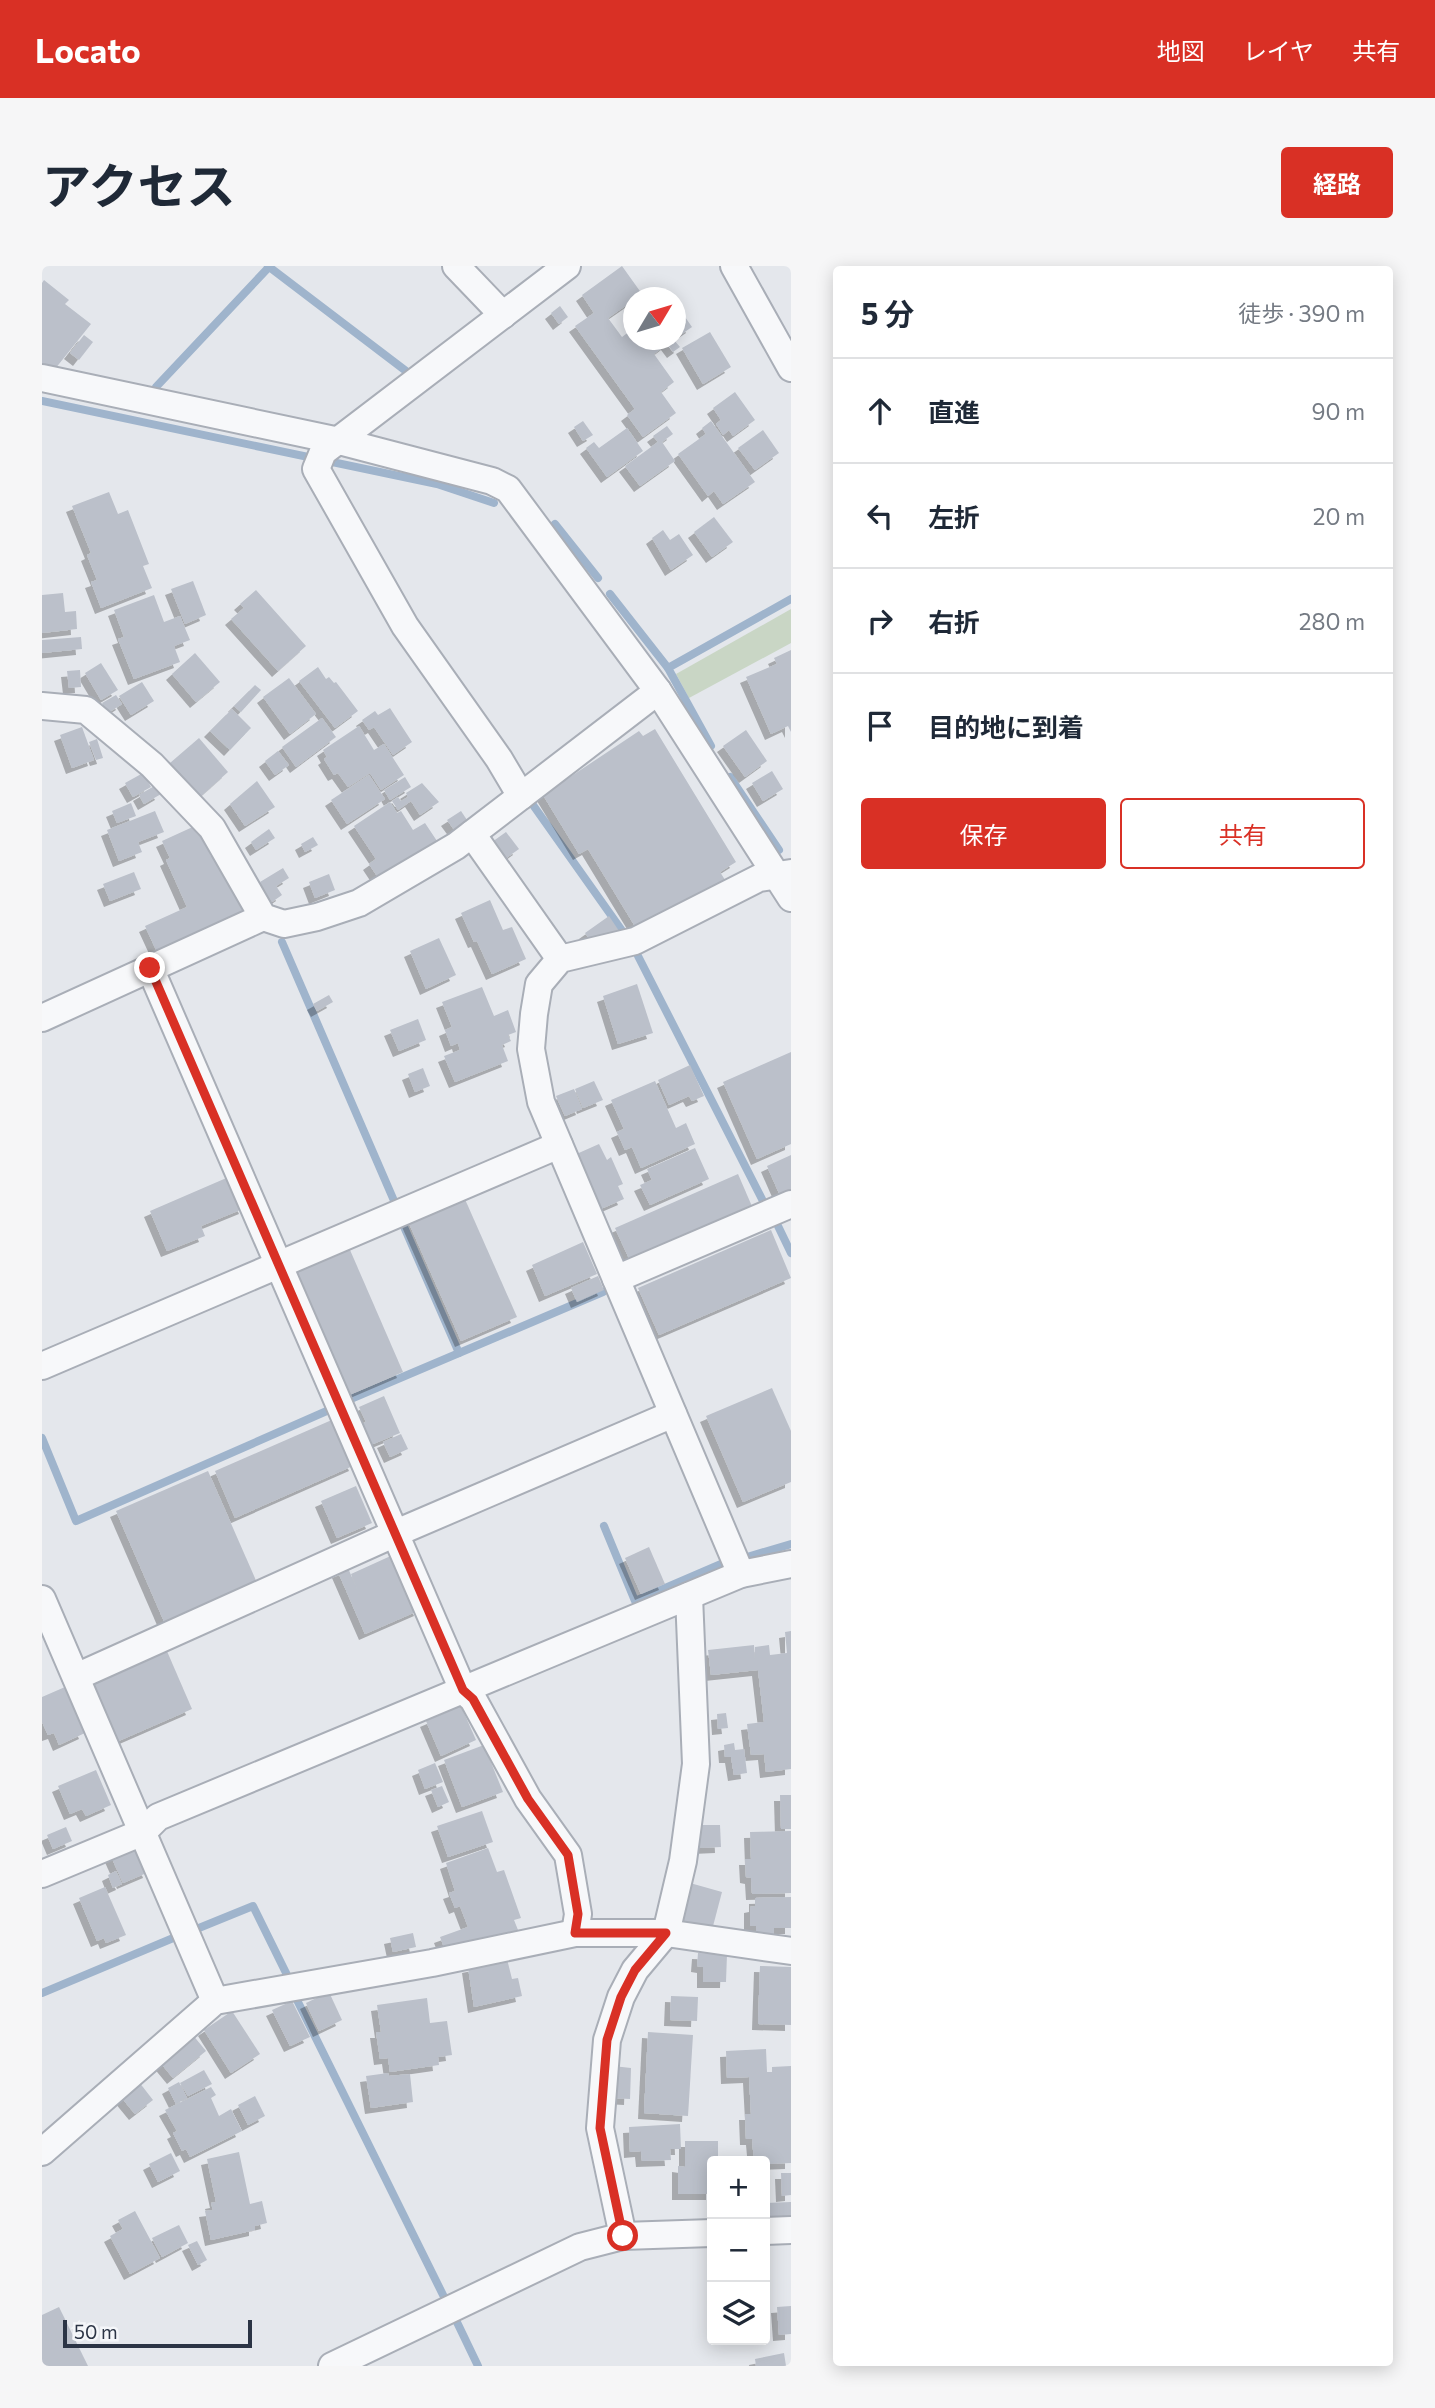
<!DOCTYPE html>
<html lang="ja">
<head>
<meta charset="utf-8">
<style>
  body { margin:0; font-family:Commissioner,"Noto Sans JP",sans-serif; background:#f6f6f7; color:#1f2937 }
  .controls { position:absolute; right:21px; bottom:21px; display:grid; overflow:hidden; border-radius:7px; box-shadow:0 4px 18px #0003 }
  .controls button { width:63px; height:63px; display:grid; place-items:center; padding:0; border:0; border-bottom:2px solid #e0e1e3; background:#fff; color:#1f2937; font:35px sans-serif }
  .compass { position:absolute; left:581px; top:21px; width:63px; height:63px; border-radius:50%; background:#fff; box-shadow:0 4px 18px #0003; rotate:52deg }
  .scale { position:absolute; left:21px; bottom:18px; width:189px; box-sizing:border-box; padding-left:7px; border:4px solid #2b3445; border-top:0; font-size:19px; line-height:24px; white-space:nowrap; color:#2b3445; -webkit-text-stroke:5px #f4f6f9; paint-order:stroke }
  .stop { position:absolute; width:21px; height:21px; margin:-16px; border:5px solid #d93025; border-radius:50%; background:#fff }
  .stop.end { background:#d93025; border-color:#fff; box-shadow:0 2px 7px #0008 }
  .list { margin:0; padding:0; list-style:none }
  h2 { display:flex; justify-content:space-between; align-items:center; height:91px; margin:0; padding:0 28px; font-size:30px }
  h2 small { font-size:23px; font-weight:400; color:#747a83 }
  .list li { display:grid; grid-template-columns:46px 1fr auto; gap:21px; align-items:center; box-sizing:border-box; height:105px; padding:0 28px; border-top:2px solid #e0e1e3 }
  .list b { display:block; font-size:26px; white-space:nowrap }
  .list em { font-size:23px; font-style:normal; color:#747a83 }
  .actions { display:flex; gap:14px; padding:21px 28px }
  .actions a { flex:1; padding:16px 0; border:2px solid #d93025; border-radius:7px; text-align:center; font-size:24px; color:#d93025 }
  .actions .main { background:#d93025; color:#fff }
  .icon { flex:none; width:38px; height:38px; fill:none; stroke:currentColor; stroke-width:2; stroke-linecap:round; stroke-linejoin:round }
  .map { position:relative; flex:none; width:749px; height:2100px; overflow:hidden; border-radius:7px }
  header { display:flex; align-items:center; gap:42px; box-sizing:border-box; height:98px; padding:0 35px; background:#d93025; color:#fff }
  header strong { font-size:33px }
  nav { display:flex; gap:38px; margin-inline-start:auto; font-size:24px }
  .intro { display:flex; align-items:center; justify-content:space-between; box-sizing:border-box; height:168px; padding:0 42px }
  h1 { margin:0; font-size:49px }
  .button { padding:18px 32px; border-radius:7px; background:#d93025; color:#fff; font-size:24px; font-weight:700 }
  main { display:flex; gap:42px; padding:0 42px }
  aside { flex:1; background:#fff; border-radius:7px; box-shadow:0 4px 18px #0003 }
  .map>svg:first-child { display:block }
  .green { fill:#c9d6c5 }
  .lines { fill:none; stroke-linecap:round; stroke-linejoin:round }
  .stream { stroke:#9fb4cc; stroke-width:8 }
  .building { fill:#bbc0ca; filter:url(#shadow) }
  .minor-casing { stroke:#a9aeb7; stroke-width:30 }
  .minor { stroke:#f7f8fa; stroke-width:26 }
  .route { stroke:#d93025; stroke-width:9 }
</style>
</head>
<body>
<header>
<strong>Locato</strong>
<nav><a>地図</a><a>レイヤ</a><a>共有</a></nav>
</header>
<div class="intro"><h1>アクセス</h1><a class="button">経路</a></div>
<main>
<div class="map">
<svg width="749" height="2100" viewBox="0 0 749 2100">
  <defs>
    <filter id="shadow"><feDropShadow dx="-6" dy="6" stdDeviation="0" flood-color="#0004"/></filter>
  </defs>
  <rect width="100%" height="100%" fill="#e4e7ec"/>
  <!-- green -->
  <polygon class="green" points="749,343 749,377 647,432 634,408"/>
  <g class="lines">
    <!-- stream -->
    <g class="stream">
      <polyline points="226,0 364,105"/>
      <polyline points="114,121 227,1"/>
      <polyline points="0,135 395,218 452,237"/>
      <polyline points="513,258 556,312"/>
      <polyline points="568,328 626,402"/>
      <polyline points="669,480 626,402 749,333"/>
      <polyline points="688,511 737,584"/>
      <polyline points="491,539 581,666"/>
      <polyline points="240,676 353,937"/>
      <polyline points="596,690 723,939"/>
      <polyline points="359,954 417,1087"/>
      <polyline points="736,960 749,987"/>
      <polyline points="304,1135 561,1026"/>
      <polyline points="0,1172 34,1255 287,1144"/>
      <polyline points="562,1260 593,1335 686,1295"/>
      <polyline points="705,1291 749,1278"/>
      <polyline points="152,1664 211,1640 248,1715"/>
      <polyline points="0,1727 136,1670"/>
      <polyline points="254,1732 405,2037"/>
      <polyline points="412,2050 436,2100"/>
    </g>
  </g>
  <!-- building -->
  <g class="building">
    <polygon points="580,0 600,28 592,32 592,34 566,52 580,71 592,62 592,74 601,74 604,77 608,74 632,74 638,81 631,86 625,78 612,88 632,116 619,126 634,147 601,171 585,149 593,143 533,60 552,47 540,29"/>
    <polygon points="2,14 27,34 23,38 49,58 13,103 0,100 0,17"/>
    <polygon points="634,38 650,61 634,72"/>
    <polygon points="518,40 526,51 517,58 509,47"/>
    <polygon points="668,66 689,101 661,118 640,82"/>
    <polygon points="42,69 51,76 37,94 28,87"/>
    <polygon points="693,126 713,154 691,170 687,164 681,169 674,158 679,154 671,142"/>
    <polygon points="541,155 551,169 541,175 532,161"/>
    <polygon points="669,155 713,216 681,238 672,225 666,230 636,188 664,168 660,162"/>
    <polygon points="625,160 631,168 620,176 633,195 598,220 583,200 616,176 611,170"/>
    <polygon points="585,162 601,185 565,211 544,182 552,176 557,182"/>
    <polygon points="721,164 737,187 713,204 696,182"/>
    <polygon points="67,226 76,248 86,244 107,298 101,300 110,322 59,342 49,316 55,314 45,289 49,287 30,240"/>
    <polygon points="672,251 691,276 670,291 652,266"/>
    <polygon points="621,264 628,274 637,268 651,289 629,304 610,272"/>
    <polygon points="151,315 164,349 143,358 129,323"/>
    <polygon points="214,324 264,380 236,405 189,353 202,342 198,338"/>
    <polygon points="21,327 23,346 34,345 35,363 0,367 0,329"/>
    <polygon points="112,329 122,356 138,350 148,374 132,380 138,396 92,413 76,373 82,371 72,344"/>
    <polygon points="39,371 40,383 0,387 0,374"/>
    <polygon points="749,384 749,466 746,460 729,468 704,411 735,398 732,392"/>
    <polygon points="153,387 178,416 154,436 130,408"/>
    <polygon points="59,397 76,424 59,434 43,407"/>
    <polygon points="276,401 284,413 287,411 292,417 294,416 316,445 293,462 257,415"/>
    <polygon points="38,404 39,421 27,422 25,405"/>
    <polygon points="247,412 274,448 248,468 221,431"/>
    <polygon points="100,416 112,435 89,449 77,430"/>
    <polygon points="213,419 219,424 199,446 192,440"/>
    <polygon points="74,429 80,438 66,447 60,437"/>
    <polygon points="348,442 370,476 351,489 332,461 327,464 320,454 333,445 336,449"/>
    <polygon points="190,443 209,462 188,484 168,465"/>
    <polygon points="280,452 294,471 254,501 240,481"/>
    <polygon points="317,460 332,484 342,478 362,509 339,524 328,507 306,521 296,507 292,509 282,493 285,491 281,484"/>
    <polygon points="40,461 52,494 30,502 18,469"/>
    <polygon points="613,463 694,596 678,606 685,617 642,642 638,636 594,662 546,583 537,588 501,529 597,465 601,470"/>
    <polygon points="704,464 725,495 703,511 681,480"/>
    <polygon points="157,472 186,506 158,531 128,497"/>
    <polygon points="55,473 61,492 54,494 47,476"/>
    <polygon points="236,485 247,499 233,509 223,495"/>
    <polygon points="730,505 741,523 721,535 710,517"/>
    <polygon points="101,507 109,521 91,531 83,517"/>
    <polygon points="327,509 343,533 305,558 289,534"/>
    <polygon points="363,511 369,521 348,534 342,524"/>
    <polygon points="215,515 233,541 203,560 188,538"/>
    <polygon points="380,517 397,536 378,549 369,535 356,544 350,535 356,531 359,535 366,531 364,527"/>
    <polygon points="114,519 119,528 102,538 97,529"/>
    <polygon points="348,536 355,547 359,545 371,564 383,557 395,575 339,616 327,598 334,593 312,560"/>
    <polygon points="89,537 94,550 75,557 70,545"/>
    <polygon points="113,545 122,566 96,576 100,586 77,595 65,564"/>
    <polygon points="419,545 429,560 416,569 405,554"/>
    <polygon points="155,559 169,590 175,588 202,648 115,686 103,660 145,641 124,594 128,592 120,575"/>
    <polygon points="227,563 233,572 214,584 209,576"/>
    <polygon points="464,566 477,583 463,593 450,576"/>
    <polygon points="271,571 276,579 263,586 259,578"/>
    <polygon points="241,602 247,612 234,620 240,629 230,636 218,616"/>
    <polygon points="92,606 99,623 68,635 61,618"/>
    <polygon points="287,608 293,624 273,632 267,616"/>
    <polygon points="448,634 461,664 470,661 484,693 450,708 435,675 432,676 419,647"/>
    <polygon points="567,650 579,668 548,674 543,667"/>
    <polygon points="397,672 414,709 384,723 368,685"/>
    <polygon points="595,718 611,767 576,778 561,730"/>
    <polygon points="440,721 452,750 466,744 474,766 466,769 469,775 460,779 466,795 413,816 402,790 418,784 416,777 409,780 403,764 410,761 400,736"/>
    <polygon points="287,729 291,736 275,745 271,738"/>
    <polygon points="376,753 384,774 357,785 348,764"/>
    <polygon points="749,786 749,878 715,893 681,816"/>
    <polygon points="648,799 662,830 650,835 647,830 627,839 616,814"/>
    <polygon points="381,802 388,820 373,826 366,808"/>
    <polygon points="552,815 561,834 541,842 533,823"/>
    <polygon points="613,815 634,862 644,857 653,878 599,902 590,881 583,884 575,866 582,863 569,834"/>
    <polygon points="532,823 540,843 523,850 514,830"/>
    <polygon points="557,878 565,894 569,891 581,918 576,920 582,933 554,945 530,890"/>
    <polygon points="653,882 667,913 608,939 598,919 610,914 605,903"/>
    <polygon points="749,889 749,930 740,934 725,900"/>
    <polygon points="696,908 712,945 590,999 573,962"/>
    <polygon points="189,910 203,942 159,960 163,970 125,985 108,945"/>
    <polygon points="422,931 475,1051 419,1075 366,955"/>
    <polygon points="729,964 749,1012 617,1069 596,1022"/>
    <polygon points="541,976 555,1008 503,1030 490,999"/>
    <polygon points="305,977 361,1106 305,1130 249,1001"/>
    <polygon points="556,1010 562,1024 535,1036 529,1022"/>
    <polygon points="730,1122 749,1165 749,1216 701,1236 664,1150"/>
    <polygon points="342,1130 358,1167 326,1180 317,1159 324,1156 317,1141"/>
    <polygon points="292,1153 313,1199 193,1252 173,1205"/>
    <polygon points="359,1168 366,1183 348,1191 341,1176"/>
    <polygon points="166,1205 216,1319 124,1360 74,1245"/>
    <polygon points="314,1220 330,1257 295,1272 279,1235"/>
    <polygon points="607,1281 623,1318 599,1328 583,1292"/>
    <polygon points="353,1288 378,1344 323,1368 296,1306 306,1302 318,1330 309,1308"/>
    <polygon points="749,1365 749,1503 724,1506 722,1488 709,1489 705,1458 722,1456 716,1404 669,1409 666,1384 712,1379 713,1393 713,1381 727,1379 728,1389 745,1387 743,1366"/>
    <polygon points="121,1376 150,1443 72,1477 43,1411"/>
    <polygon points="23,1421 43,1467 17,1479 12,1467 6,1469 0,1456 0,1431"/>
    <polygon points="419,1440 434,1474 399,1490 384,1455"/>
    <polygon points="684,1447 686,1462 676,1463 675,1448"/>
    <polygon points="692,1477 693,1484 702,1483 705,1507 692,1509 689,1491 683,1491 682,1479"/>
    <polygon points="442,1479 461,1526 420,1541 402,1494"/>
    <polygon points="393,1497 401,1516 383,1523 376,1504"/>
    <polygon points="54,1504 69,1539 44,1550 40,1543 28,1548 16,1520"/>
    <polygon points="400,1520 407,1536 396,1541 389,1524"/>
    <polygon points="738,1529 749,1529 749,1563 739,1563"/>
    <polygon points="440,1545 451,1576 406,1591 395,1560"/>
    <polygon points="657,1559 678,1559 679,1581 657,1582"/>
    <polygon points="24,1561 30,1575 11,1583 5,1569"/>
    <polygon points="749,1565 749,1627 710,1628 709,1612 704,1611 703,1593 709,1593 708,1566"/>
    <polygon points="94,1574 107,1606 81,1617 67,1586"/>
    <polygon points="446,1582 455,1606 462,1604 479,1652 472,1654 476,1664 470,1666 471,1670 405,1689 398,1671 426,1661 418,1640 413,1642 407,1627 413,1625 404,1597"/>
    <polygon points="74,1605 80,1618 71,1622 66,1609"/>
    <polygon points="648,1617 680,1626 670,1664 637,1655"/>
    <polygon points="63,1621 84,1669 64,1677 62,1672 55,1675 37,1632"/>
    <polygon points="749,1631 749,1662 732,1662 732,1671 714,1671 714,1660 708,1660 708,1641 713,1640 713,1632"/>
    <polygon points="371,1667 374,1681 351,1686 348,1672"/>
    <polygon points="656,1687 685,1688 684,1716 661,1716 661,1701 655,1700"/>
    <polygon points="465,1693 470,1713 476,1712 480,1730 432,1741 426,1701"/>
    <polygon points="718,1700 749,1701 749,1759 716,1758"/>
    <polygon points="287,1726 300,1754 277,1765 264,1737"/>
    <polygon points="629,1730 656,1731 655,1755 628,1754"/>
    <polygon points="385,1732 388,1757 405,1755 410,1789 396,1791 397,1799 348,1806 346,1792 338,1793 334,1766 339,1766 335,1739"/>
    <polygon points="250,1735 268,1771 248,1780 230,1744"/>
    <polygon points="190,1745 218,1788 189,1807 162,1764"/>
    <polygon points="606,1766 651,1769 646,1850 602,1847"/>
    <polygon points="150,1768 164,1785 131,1812 117,1795"/>
    <polygon points="724,1783 725,1806 730,1806 730,1801 749,1800 749,1897 723,1898 723,1895 712,1895 710,1873 704,1873 703,1848 709,1848 707,1811 685,1812 684,1785"/>
    <polygon points="571,1800 589,1802 588,1833 569,1832"/>
    <polygon points="162,1804 170,1818 146,1830 138,1817"/>
    <polygon points="346,1807 347,1810 368,1808 371,1836 329,1842 324,1810"/>
    <polygon points="97,1816 111,1834 93,1848 79,1831"/>
    <polygon points="137,1816 145,1832 134,1838 126,1822"/>
    <polygon points="169,1821 174,1829 169,1832 177,1850 189,1843 200,1865 148,1891 144,1883 140,1885 131,1867 135,1865 123,1844"/>
    <polygon points="213,1830 223,1850 206,1859 196,1839"/>
    <polygon points="638,1858 639,1883 628,1883 629,1894 600,1895 599,1885 588,1886 587,1861"/>
    <polygon points="643,1875 676,1875 676,1895 670,1895 670,1928 636,1928 636,1900 643,1901"/>
    <polygon points="197,1886 208,1938 220,1935 225,1957 213,1960 213,1964 169,1974 163,1945 171,1944 169,1937 174,1936 165,1893"/>
    <polygon points="129,1887 138,1905 116,1916 107,1898"/>
    <polygon points="739,1907 749,1907 749,1929 740,1930"/>
    <polygon points="749,1936 749,1956 723,1957 723,1937"/>
    <polygon points="93,1945 118,1992 88,2008 68,1970 81,1963 76,1954"/>
    <polygon points="137,1959 146,1977 120,1991 110,1972"/>
    <polygon points="155,1975 165,1994 156,1999 146,1979"/>
    <polygon points="749,2040 749,2068 737,2069 735,2041"/>
    <polygon points="17,2041 46,2100 0,2100 0,2049"/>
    <polygon points="742,2087 744,2100 714,2100 713,2093"/>
  </g>
  <g class="lines">
    <!-- minor casing -->
    <g class="minor-casing">
      <g id="minor">
        <polyline points="414,0 461,49"/>
        <polyline points="692,0 749,102"/>
        <polyline points="0,112 297,175 450,215 466,223 616,425 749,632"/>
        <polyline points="0,440 44,444 110,499 170,562 221,651 242,658 275,651 317,637 414,580 616,425"/>
        <polyline points="479,530 457,493 363,360 274,203 281,186 525,0"/>
        <polyline points="430,568 518,693"/>
        <polyline points="108,702 421,1424 431,1433 486,1533 526,1589 536,1648 533,1667"/>
        <polyline points="0,752 221,651"/>
        <polyline points="574,1013 749,938"/>
        <polyline points="0,1100 517,879"/>
        <polyline points="699,1308 499,836 489,783 492,748 497,718 518,693 593,675 717,612 749,607"/>
        <polyline points="0,1333 173,1735"/>
        <polyline points="34,1411 354,1267 631,1148"/>
        <polyline points="0,1608 101,1566 116,1551 699,1308 749,1298"/>
        <polyline points="0,1886 173,1735 390,1697 533,1667 624,1667 749,1685"/>
        <polyline points="723,1965 749,1964"/>
        <polyline points="581,1970 558,1862 565,1774 579,1731 593,1704 624,1667 641,1595 654,1498 647,1330"/>
        <polyline points="290,2100 538,1981 581,1970 670,1967"/>
      </g>
    </g>
    <!-- minor -->
    <use href="#minor" class="minor"/>
  </g>
  <g class="lines">
    <!-- route -->
    <polyline class="route" points="108,702 421,1424 431,1433 486,1533 526,1589 536,1648 533,1667 624,1667 593,1704 579,1731 565,1774 558,1862 581,1970"/>
  </g>
</svg>
<div class="controls">
<button>+</button>
<button>−</button>
<button><svg class="icon" aria-label="layers" viewBox="0 0 24 24"><path d="M12 4l9 5-9 5-9-5zM3 14l9 5 9-5"/></svg></button>
</div>
<svg class="compass" viewBox="-18 -18 36 36"><path d="M0-13l5 13h-10z" fill="#e53935"/><path d="M0 13l5-13h-10z" fill="#747a83"/></svg>
<div class="scale">50 m</div>
<div class="stop" style="left:581px;top:1970px"></div>
<div class="stop end" style="left:108px;top:702px"></div>
</div>
<aside>
<h2>5 分<small>徒歩 · 390 m</small></h2>
<ul class="list">
<li><svg class="icon" aria-label="ahead" viewBox="0 0 24 24"><path d="M12 20V5M6 11l6-6 6 6"/></svg><div><b>直進</b></div><em>90 m</em></li>
<li><svg class="icon" aria-label="left" viewBox="0 0 24 24"><path d="M17 20v-9H6M10 6l-5 5 5 5"/></svg><div><b>左折</b></div><em>20 m</em></li>
<li><svg class="icon" aria-label="right" viewBox="0 0 24 24"><path d="M7 20v-9h11M14 6l5 5-5 5"/></svg><div><b>右折</b></div><em>280 m</em></li>
<li><svg class="icon" aria-label="arrive" viewBox="0 0 24 24"><path d="M6 21V4h12l-3 4 3 4H6"/></svg><div><b>目的地に到着</b></div></li>
</ul>
<div class="actions"><a class="main">保存</a><a>共有</a></div>
</aside>
</main>
</body>
</html>
